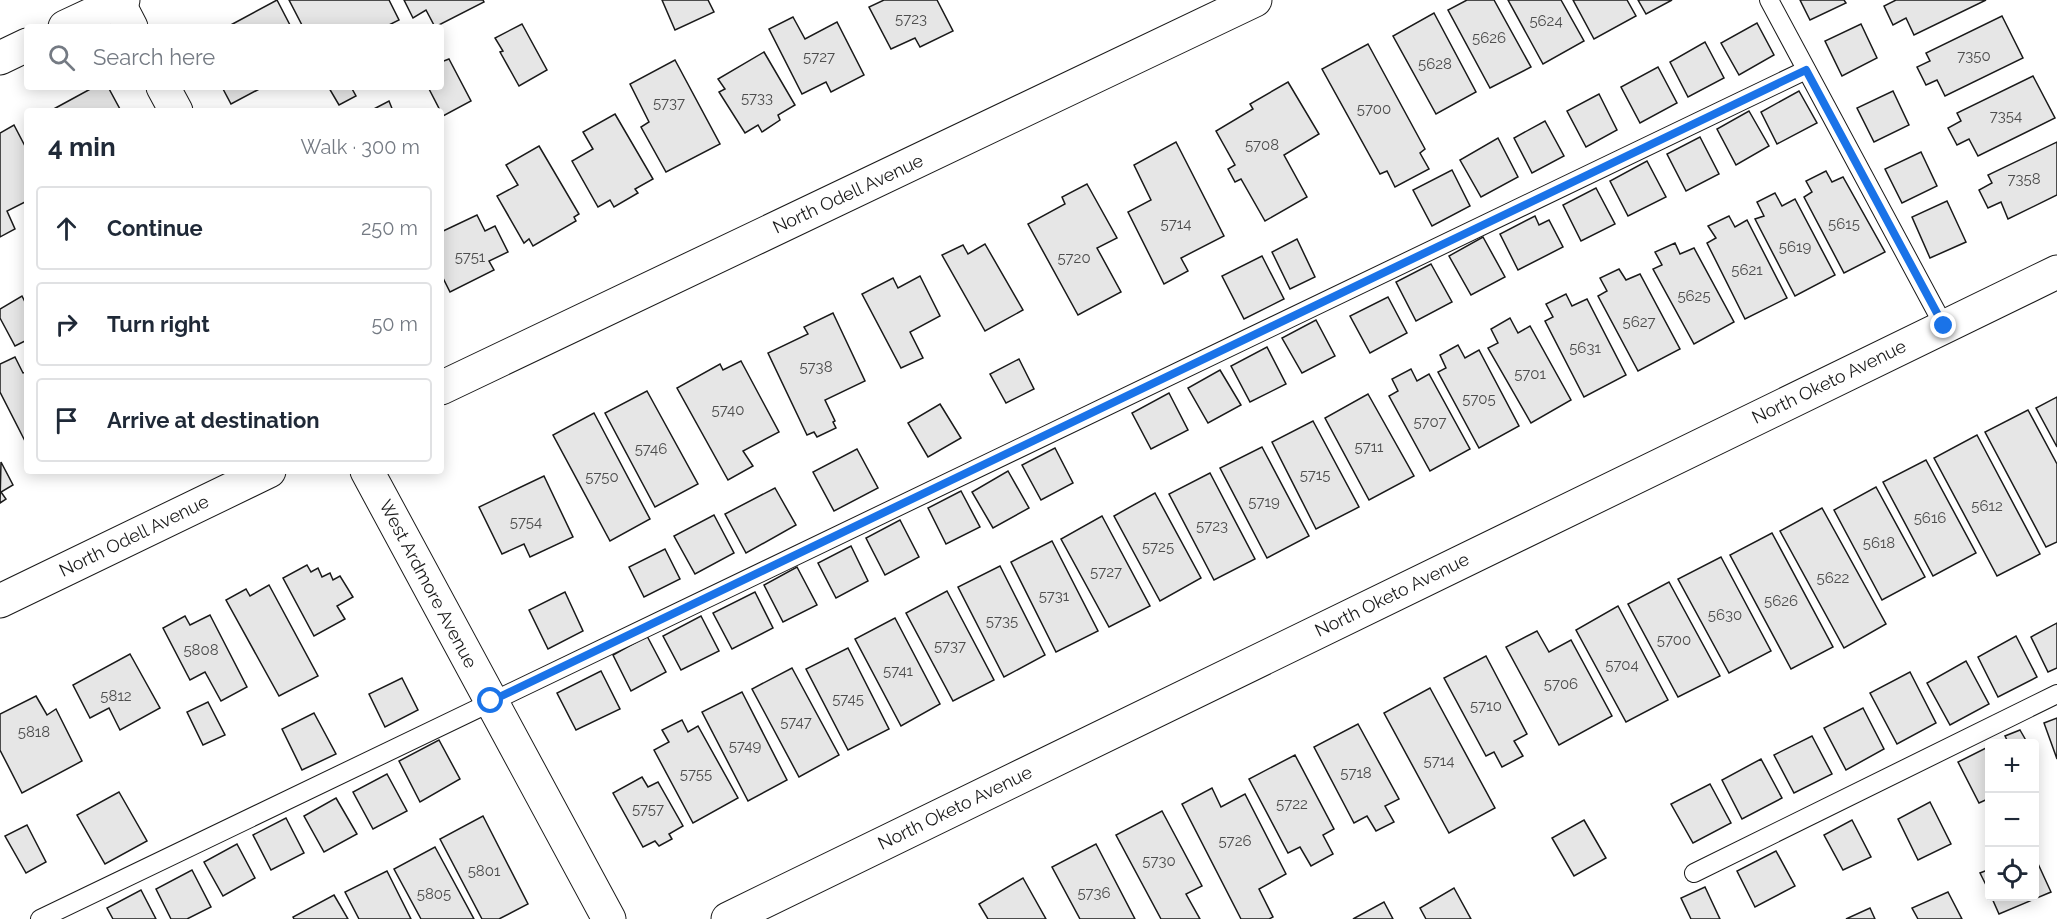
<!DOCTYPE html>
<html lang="en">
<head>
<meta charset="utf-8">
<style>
  body { margin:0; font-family:Raleway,sans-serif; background:#f2f2f3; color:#1f2937 }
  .controls { position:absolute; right:18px; bottom:18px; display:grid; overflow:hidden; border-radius:6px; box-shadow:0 3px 15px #0003 }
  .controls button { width:54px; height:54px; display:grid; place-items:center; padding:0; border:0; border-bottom:2px solid #e0e1e3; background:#fff; color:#1f2937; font:30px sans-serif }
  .stop { position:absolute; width:18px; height:18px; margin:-14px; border:4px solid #1a73e8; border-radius:50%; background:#fff }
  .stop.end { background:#1a73e8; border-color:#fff; box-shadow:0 2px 6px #0008 }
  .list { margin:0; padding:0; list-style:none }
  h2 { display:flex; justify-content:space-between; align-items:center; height:78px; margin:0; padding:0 24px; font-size:26px }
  h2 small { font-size:20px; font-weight:400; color:#747a83 }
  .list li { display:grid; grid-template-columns:39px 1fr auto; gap:18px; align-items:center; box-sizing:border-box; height:84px; margin:0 12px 12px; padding:0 12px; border:2px solid #e0e1e3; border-radius:6px }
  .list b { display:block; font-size:22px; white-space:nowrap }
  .list em { font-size:20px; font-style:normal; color:#747a83 }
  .icon { flex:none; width:33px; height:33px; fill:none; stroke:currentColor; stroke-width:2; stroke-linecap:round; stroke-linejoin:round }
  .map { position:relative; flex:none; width:2057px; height:919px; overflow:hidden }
  .search { position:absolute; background:#fff; box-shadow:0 3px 15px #0003; left:24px; top:24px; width:420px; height:66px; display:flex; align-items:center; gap:15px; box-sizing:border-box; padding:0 21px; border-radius:6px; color:#747a83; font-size:22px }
  .panel { position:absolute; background:#fff; box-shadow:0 3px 15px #0003; left:24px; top:108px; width:420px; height:366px; border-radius:6px }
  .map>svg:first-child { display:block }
  .building { fill:#e6e6e6; stroke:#1a1a1a; stroke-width:1.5 }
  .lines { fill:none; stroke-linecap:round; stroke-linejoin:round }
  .lane-casing { stroke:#1a1a1a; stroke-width:20 }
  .street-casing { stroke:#1a1a1a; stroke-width:35 }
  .lane { stroke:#fff; stroke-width:18 }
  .street { stroke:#fff; stroke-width:33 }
  .route { stroke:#1a73e8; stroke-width:8 }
  .labels { text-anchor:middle; stroke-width:4.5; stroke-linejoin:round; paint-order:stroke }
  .number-label { font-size:15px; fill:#4d4d4d }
  .street-label { font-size:18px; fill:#1a1a1a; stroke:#fff }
</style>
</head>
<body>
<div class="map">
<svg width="2057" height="919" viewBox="0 0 2057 919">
  <rect width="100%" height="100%" fill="#fff"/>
  <!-- building -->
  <g class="building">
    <polygon points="277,0 291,27 227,27"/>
    <polygon points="289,0 389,0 399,20 385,27 303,27"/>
    <polygon points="404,0 483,0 484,2 435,27 426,10 413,18"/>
    <polygon points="662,0 708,0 714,12 675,30"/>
    <polygon points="884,0 937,0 953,31 920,47 915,38 891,49 869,7"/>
    <polygon points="1467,0 1494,0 1531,67 1490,88 1448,10"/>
    <polygon points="1508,0 1561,0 1584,41 1543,64"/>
    <polygon points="1573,0 1627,0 1636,16 1594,39"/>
    <polygon points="1638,0 1672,0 1646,14"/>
    <polygon points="1800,0 1844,0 1846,3 1810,20"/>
    <polygon points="1896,0 1986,0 1914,35 1906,18 1893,25 1884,6"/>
    <polygon points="1434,13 1476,92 1436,114 1393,36"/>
    <polygon points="2002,16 2023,58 1945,96 1937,80 1926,85 1917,67 1930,61 1926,53"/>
    <polygon points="793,17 805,39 837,22 864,75 831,92 826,82 802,94 769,29"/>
    <polygon points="1757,23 1774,55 1739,75 1721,43"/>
    <polygon points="522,24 547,70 519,86 500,52 503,51 495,38"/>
    <polygon points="1861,24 1877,58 1842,76 1825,41"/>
    <polygon points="1705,42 1724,78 1688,97 1670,62"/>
    <polygon points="1368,44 1425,149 1420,153 1429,169 1395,187 1387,171 1380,174 1322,69"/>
    <polygon points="764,52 795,105 778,115 780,120 762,132 758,125 745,133 719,92 725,89 718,79"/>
    <polygon points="449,59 471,101 443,116 428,87 441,87 441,62"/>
    <polygon points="675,60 720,144 666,172 641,127 649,122 630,84"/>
    <polygon points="1658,67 1677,103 1640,123 1621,87"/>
    <polygon points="2033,76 2055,118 1978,156 1969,139 1957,145 1948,128 1961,121 1957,113"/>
    <polygon points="1288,82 1319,134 1284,155 1307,197 1265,221 1241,179 1235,182 1228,169 1235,165 1216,131 1253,109 1250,104"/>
    <polygon points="94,87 108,87 121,111 50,111"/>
    <polygon points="222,87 263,87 231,104"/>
    <polygon points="331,87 351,87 356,96 339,105 329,88"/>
    <polygon points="1799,91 1817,123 1777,144 1761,112"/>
    <polygon points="1893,91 1909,125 1874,142 1857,108"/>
    <polygon points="1599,94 1617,130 1586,147 1567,111"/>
    <polygon points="389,101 393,111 370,111"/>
    <polygon points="1749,111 1769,146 1736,165 1717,129"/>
    <polygon points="615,114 653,179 635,189 638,193 614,207 610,200 598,207 572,161 593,149 583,132"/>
    <polygon points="1545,121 1564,156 1532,173 1514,138"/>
    <polygon points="14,125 27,150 27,201 7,211 15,229 0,237 0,133"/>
    <polygon points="1700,137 1719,174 1686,191 1667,154"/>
    <polygon points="1498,138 1518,177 1481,197 1460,160"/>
    <polygon points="1176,142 1224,236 1181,258 1188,271 1164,284 1128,212 1151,200 1134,165"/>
    <polygon points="2057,142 2057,195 2008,219 2001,202 1988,208 1979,190 1992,183 1988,175"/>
    <polygon points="539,146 579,214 574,217 576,221 533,246 529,239 524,243 497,196 518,185 506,165"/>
    <polygon points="1921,152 1937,186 1902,203 1885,169"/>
    <polygon points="1647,161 1666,197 1628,216 1610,181"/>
    <polygon points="1452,170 1470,206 1432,226 1413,190"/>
    <polygon points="1826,171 1832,182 1843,177 1885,252 1844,273 1804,197 1812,192 1806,181"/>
    <polygon points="1087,184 1117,238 1097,248 1121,292 1078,315 1028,224 1065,204 1062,197"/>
    <polygon points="1596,188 1615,224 1581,241 1563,205"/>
    <polygon points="1775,193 1782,206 1795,199 1835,275 1795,296 1755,219 1764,216 1757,202"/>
    <polygon points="1947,201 1966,242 1930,258 1912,217"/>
    <polygon points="477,215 485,231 495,226 508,252 489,261 494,270 450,292 441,274 441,232"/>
    <polygon points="1535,216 1539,225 1549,220 1563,247 1518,270 1500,234"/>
    <polygon points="1729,216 1735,227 1747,220 1787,298 1745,319 1707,243 1716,238 1708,226"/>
    <polygon points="1483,237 1505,277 1471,295 1449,256"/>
    <polygon points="1297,239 1315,277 1290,289 1272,252"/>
    <polygon points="1675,243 1680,254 1694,248 1734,322 1694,344 1653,269 1662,265 1655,252"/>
    <polygon points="985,244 1023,310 985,331 942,255 963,245 968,254"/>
    <polygon points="1262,256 1284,299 1244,319 1222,276"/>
    <polygon points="1431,264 1452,302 1416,321 1396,282"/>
    <polygon points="1619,269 1626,280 1640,274 1680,349 1638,371 1598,296 1607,291 1600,278"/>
    <polygon points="920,276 940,316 910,332 923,358 901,368 862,294 893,278 898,288"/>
    <polygon points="1566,294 1572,306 1587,299 1626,375 1584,397 1545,321 1553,317 1546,304"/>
    <polygon points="22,296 27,306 27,340 15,346 0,318 0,309"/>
    <polygon points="1388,297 1407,333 1370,353 1350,316"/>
    <polygon points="833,313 865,381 825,400 835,421 833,422 836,428 817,437 814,432 807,435 768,353 808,334 804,327"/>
    <polygon points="1510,318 1518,333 1530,326 1571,400 1531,423 1488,348 1498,343 1491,329"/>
    <polygon points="1316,320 1335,356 1302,373 1282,338"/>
    <polygon points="1458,345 1465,358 1479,350 1519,426 1479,448 1438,372 1446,368 1440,355"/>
    <polygon points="1267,347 1286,384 1250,402 1231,366"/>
    <polygon points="15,357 23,373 27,372 27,445 0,392 0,364"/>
    <polygon points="1019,359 1034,389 1006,403 990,374"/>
    <polygon points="741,361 779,432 743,451 753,466 728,480 677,388 720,364 723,370"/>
    <polygon points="1411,369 1417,381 1429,374 1470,449 1430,471 1389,396 1398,391 1392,379"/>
    <polygon points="1220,370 1241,405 1208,423 1188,388"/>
    <polygon points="647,391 698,484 655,507 605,413"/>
    <polygon points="1169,393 1188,430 1151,449 1132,413"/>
    <polygon points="1368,394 1414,476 1369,500 1325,418"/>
    <polygon points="2057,397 2057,447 2036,408"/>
    <polygon points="940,404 961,438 928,457 908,423"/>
    <polygon points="2028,410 2057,464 2057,542 2046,547 1985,432"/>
    <polygon points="594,413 650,519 610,541 553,435"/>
    <polygon points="1313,421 1359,507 1316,529 1272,442"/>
    <polygon points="1977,435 2040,554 1997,576 1934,458"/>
    <polygon points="1262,447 1309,536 1267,558 1220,468"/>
    <polygon points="1055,448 1073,483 1041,500 1022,465"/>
    <polygon points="857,449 878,488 834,511 813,472"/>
    <polygon points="1926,460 1976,553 1933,576 1883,482"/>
    <polygon points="1,462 13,485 1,492 6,499 0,503"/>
    <polygon points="1008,471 1029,508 993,528 972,492"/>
    <polygon points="1210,473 1255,559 1214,580 1169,494"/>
    <polygon points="544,476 573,537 530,557 524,544 502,554 479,507"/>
    <polygon points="1876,487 1925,577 1882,600 1834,510"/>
    <polygon points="775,488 796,525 746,553 725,514"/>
    <polygon points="961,491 980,527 946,544 928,508"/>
    <polygon points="1155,493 1201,578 1160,601 1114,516"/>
    <polygon points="1822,508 1886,624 1844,648 1780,531"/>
    <polygon points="714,515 734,553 695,574 674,536"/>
    <polygon points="1102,516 1150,606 1109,627 1061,539"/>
    <polygon points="900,520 919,557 885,575 866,538"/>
    <polygon points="1772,533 1833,647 1791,669 1730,555"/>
    <polygon points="1052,541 1098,631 1056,652 1011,562"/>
    <polygon points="851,546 868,581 836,598 818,563"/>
    <polygon points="665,549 680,579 644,597 629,567"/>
    <polygon points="1721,557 1771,651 1729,673 1678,579"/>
    <polygon points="307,565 311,572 318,568 322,577 330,573 333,580 340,576 353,597 337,606 345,619 314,636 283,578"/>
    <polygon points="1000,566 1045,655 1004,677 958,587"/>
    <polygon points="797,567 817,605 783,622 764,585"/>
    <polygon points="1669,582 1720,676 1678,697 1628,604"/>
    <polygon points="269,585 318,676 279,696 226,600 246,589 250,596"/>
    <polygon points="947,591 994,680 953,701 906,613"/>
    <polygon points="565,592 583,631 548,649 529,610"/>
    <polygon points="755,592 773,628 732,649 713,613"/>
    <polygon points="1618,606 1668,700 1626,722 1576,630"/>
    <polygon points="210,615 247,687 221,701 205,672 190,680 163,628 185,616 190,625"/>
    <polygon points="701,616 719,651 681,670 663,636"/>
    <polygon points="895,618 940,704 901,726 855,639"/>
    <polygon points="2057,623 2057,668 2048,672 2031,637"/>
    <polygon points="1537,631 1549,652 1571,640 1612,716 1559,745 1506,647"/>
    <polygon points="647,636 666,672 631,691 613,655"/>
    <polygon points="2016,636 2037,677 1998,697 1978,657"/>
    <polygon points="848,648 889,729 848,750 806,669"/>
    <polygon points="130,654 160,708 120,730 109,708 90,718 73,685"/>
    <polygon points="1486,656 1527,734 1514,741 1523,756 1502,767 1494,752 1486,756 1444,678"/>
    <polygon points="1966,661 1989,704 1950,725 1927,683"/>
    <polygon points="792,668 839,755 799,777 752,689"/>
    <polygon points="601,671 620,709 576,730 557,693"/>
    <polygon points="1910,672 1936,723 1897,744 1870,693"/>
    <polygon points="402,678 418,710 385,727 369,694"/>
    <polygon points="1430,688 1495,808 1449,833 1384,713"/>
    <polygon points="742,692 787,780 748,801 702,712"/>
    <polygon points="36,696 47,715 56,709 82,761 22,793 0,750 0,714"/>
    <polygon points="208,702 225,735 203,745 187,712"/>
    <polygon points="1863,708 1884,749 1846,770 1824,728"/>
    <polygon points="314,713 336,754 302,770 282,729"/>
    <polygon points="2057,718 2057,759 2044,723"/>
    <polygon points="682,720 688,732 698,726 738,798 693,823 654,750 669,742 662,730"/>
    <polygon points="1358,724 1399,799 1385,806 1394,822 1376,831 1367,816 1354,823 1314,747"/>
    <polygon points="2020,730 2028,744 2009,744 2005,736"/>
    <polygon points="1812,736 1832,774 1794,793 1774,755"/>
    <polygon points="439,740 460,779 420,802 399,761"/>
    <polygon points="1990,746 1990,798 1979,803 1958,762"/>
    <polygon points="1295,755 1334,829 1323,835 1333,854 1311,866 1300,847 1288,853 1249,779"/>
    <polygon points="1761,759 1782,798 1742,819 1722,780"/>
    <polygon points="387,774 407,811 373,829 353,792"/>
    <polygon points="642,777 648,787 658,782 683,826 669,834 672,839 659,846 655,841 643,847 613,793"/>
    <polygon points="1710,784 1731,823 1693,843 1671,804"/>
    <polygon points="1212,788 1221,807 1245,794 1286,874 1259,889 1273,917 1269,919 1241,919 1182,804"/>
    <polygon points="119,792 147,841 105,864 77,815"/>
    <polygon points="336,798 357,834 324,852 304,816"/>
    <polygon points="1930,802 1951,844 1918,860 1898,819"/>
    <polygon points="1162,811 1202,886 1186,894 1200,919 1161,919 1116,835"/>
    <polygon points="483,816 528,904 499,919 482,919 440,839"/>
    <polygon points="286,818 304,853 271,870 253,835"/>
    <polygon points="1584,820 1606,858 1574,876 1552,838"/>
    <polygon points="1852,820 1871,857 1843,870 1824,835"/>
    <polygon points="27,825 46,862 26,873 5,836"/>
    <polygon points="237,844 255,878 223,896 204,862"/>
    <polygon points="1096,844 1135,919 1080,919 1052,867"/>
    <polygon points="435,847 474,919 421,919 394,869"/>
    <polygon points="1776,851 1795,886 1755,907 1737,871"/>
    <polygon points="2034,855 2051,892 1999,914 1991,896 2034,896"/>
    <polygon points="1990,869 1990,893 1980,873"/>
    <polygon points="192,870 211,907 187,919 171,919 156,889"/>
    <polygon points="387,871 411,919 359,919 345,892"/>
    <polygon points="1023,878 1046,919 988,919 979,904"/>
    <polygon points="1705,887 1720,919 1691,919 1681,898"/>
    <polygon points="1454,888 1471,919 1426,919 1420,908"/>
    <polygon points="141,890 156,919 113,919 107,908"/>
    <polygon points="1948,892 1962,919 1918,919 1912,908"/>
    <polygon points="334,895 348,919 294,919 293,917"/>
    <polygon points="1384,902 1393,919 1353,919"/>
    <polygon points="1870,908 1875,919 1846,919"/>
  </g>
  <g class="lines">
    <!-- lane casing -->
    <g class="lane-casing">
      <g id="lane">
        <polyline points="1769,0 1944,326"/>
        <polyline points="1694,873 2057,694"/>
        <polyline points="40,919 1806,70"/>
      </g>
    </g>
    <!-- street casing -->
    <g class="street-casing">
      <g id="street">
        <polyline points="118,2 131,27"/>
        <polyline points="65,27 123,0"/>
        <polyline points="0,58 27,45"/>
        <polyline points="163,87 176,111"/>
        <polyline points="441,388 1255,0"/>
        <polyline points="367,471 609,919"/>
        <polyline points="0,601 269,471"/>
        <polyline points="728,919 2057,272"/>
      </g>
    </g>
    <!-- lane -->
    <use href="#lane" class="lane"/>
    <!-- street -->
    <use href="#street" class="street"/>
  </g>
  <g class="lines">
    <!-- route -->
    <polyline class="route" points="491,701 1806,70 1944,326"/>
  </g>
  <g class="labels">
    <!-- number labels -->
    <g class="number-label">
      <text x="911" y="24">5723</text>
      <text x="1546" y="26">5624</text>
      <text x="1489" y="43">5626</text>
      <text x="1974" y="61">7350</text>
      <text x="819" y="62">5727</text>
      <text x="1435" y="69">5628</text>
      <text x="757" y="103">5733</text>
      <text x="669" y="108">5737</text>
      <text x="1374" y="114">5700</text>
      <text x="2006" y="121">7354</text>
      <text x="1262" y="150">5708</text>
      <text x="2024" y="184">7358</text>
      <text x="1176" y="229">5714</text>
      <text x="1844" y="229">5615</text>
      <text x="1795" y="252">5619</text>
      <text x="470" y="262">5751</text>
      <text x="1074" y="263">5720</text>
      <text x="1747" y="275">5621</text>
      <text x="1694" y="301">5625</text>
      <text x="1639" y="327">5627</text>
      <text x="1585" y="353">5631</text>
      <text x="816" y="372">5738</text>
      <text x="1530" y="379">5701</text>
      <text x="1479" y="404">5705</text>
      <text x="728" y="415">5740</text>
      <text x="1430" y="427">5707</text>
      <text x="1369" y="452">5711</text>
      <text x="651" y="454">5746</text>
      <text x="1315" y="480">5715</text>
      <text x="602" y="482">5750</text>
      <text x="1264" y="507">5719</text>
      <text x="1987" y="511">5612</text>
      <text x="1930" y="523">5616</text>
      <text x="526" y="527">5754</text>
      <text x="1212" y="531">5723</text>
      <text x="1879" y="548">5618</text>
      <text x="1158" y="552">5725</text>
      <text x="1106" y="577">5727</text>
      <text x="1833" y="583">5622</text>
      <text x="1054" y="601">5731</text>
      <text x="1781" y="606">5626</text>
      <text x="1725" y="620">5630</text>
      <text x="1002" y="626">5735</text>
      <text x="1674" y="645">5700</text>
      <text x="950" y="651">5737</text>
      <text x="201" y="655">5808</text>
      <text x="1622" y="670">5704</text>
      <text x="898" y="676">5741</text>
      <text x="1561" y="689">5706</text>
      <text x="116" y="701">5812</text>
      <text x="848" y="704">5745</text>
      <text x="1486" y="711">5710</text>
      <text x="796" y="727">5747</text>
      <text x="34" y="737">5818</text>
      <text x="745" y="751">5749</text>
      <text x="1439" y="766">5714</text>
      <text x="1356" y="778">5718</text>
      <text x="696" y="779">5755</text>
      <text x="1292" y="809">5722</text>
      <text x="648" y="814">5757</text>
      <text x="1235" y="846">5726</text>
      <text x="1159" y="866">5730</text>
      <text x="484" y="876">5801</text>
      <text x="1094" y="898">5736</text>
      <text x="434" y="899">5805</text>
    </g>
    <!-- street labels -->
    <g class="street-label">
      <text transform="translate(848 194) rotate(-25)" y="6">North Odell Avenue</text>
      <text transform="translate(1829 382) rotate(-26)" y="6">North Oketo Avenue</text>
      <text transform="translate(134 536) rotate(-26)" y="6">North Odell Avenue</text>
      <text transform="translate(428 584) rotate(62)" y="6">West Ardmore Avenue</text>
      <text transform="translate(1392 595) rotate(-26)" y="6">North Oketo Avenue</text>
      <text transform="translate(955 808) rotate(-26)" y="6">North Oketo Avenue</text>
    </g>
  </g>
</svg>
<div class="controls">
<button>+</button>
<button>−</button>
<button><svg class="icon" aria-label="locate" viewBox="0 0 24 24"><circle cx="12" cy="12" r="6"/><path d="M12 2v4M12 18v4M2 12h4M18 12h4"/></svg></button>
</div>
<div class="stop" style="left:491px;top:701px"></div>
<div class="stop end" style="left:1944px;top:326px"></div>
<div class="search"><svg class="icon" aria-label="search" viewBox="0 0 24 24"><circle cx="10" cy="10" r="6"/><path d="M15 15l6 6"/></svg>Search here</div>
<section class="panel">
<h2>4 min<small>Walk · 300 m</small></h2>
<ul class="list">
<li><svg class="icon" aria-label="ahead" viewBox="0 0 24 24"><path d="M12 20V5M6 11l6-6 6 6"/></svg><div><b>Continue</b></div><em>250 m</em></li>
<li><svg class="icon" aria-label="right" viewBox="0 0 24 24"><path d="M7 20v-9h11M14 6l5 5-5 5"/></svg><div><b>Turn right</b></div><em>50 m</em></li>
<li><svg class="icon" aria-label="arrive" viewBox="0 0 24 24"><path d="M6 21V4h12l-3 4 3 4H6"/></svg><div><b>Arrive at destination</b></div></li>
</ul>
</section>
</div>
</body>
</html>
